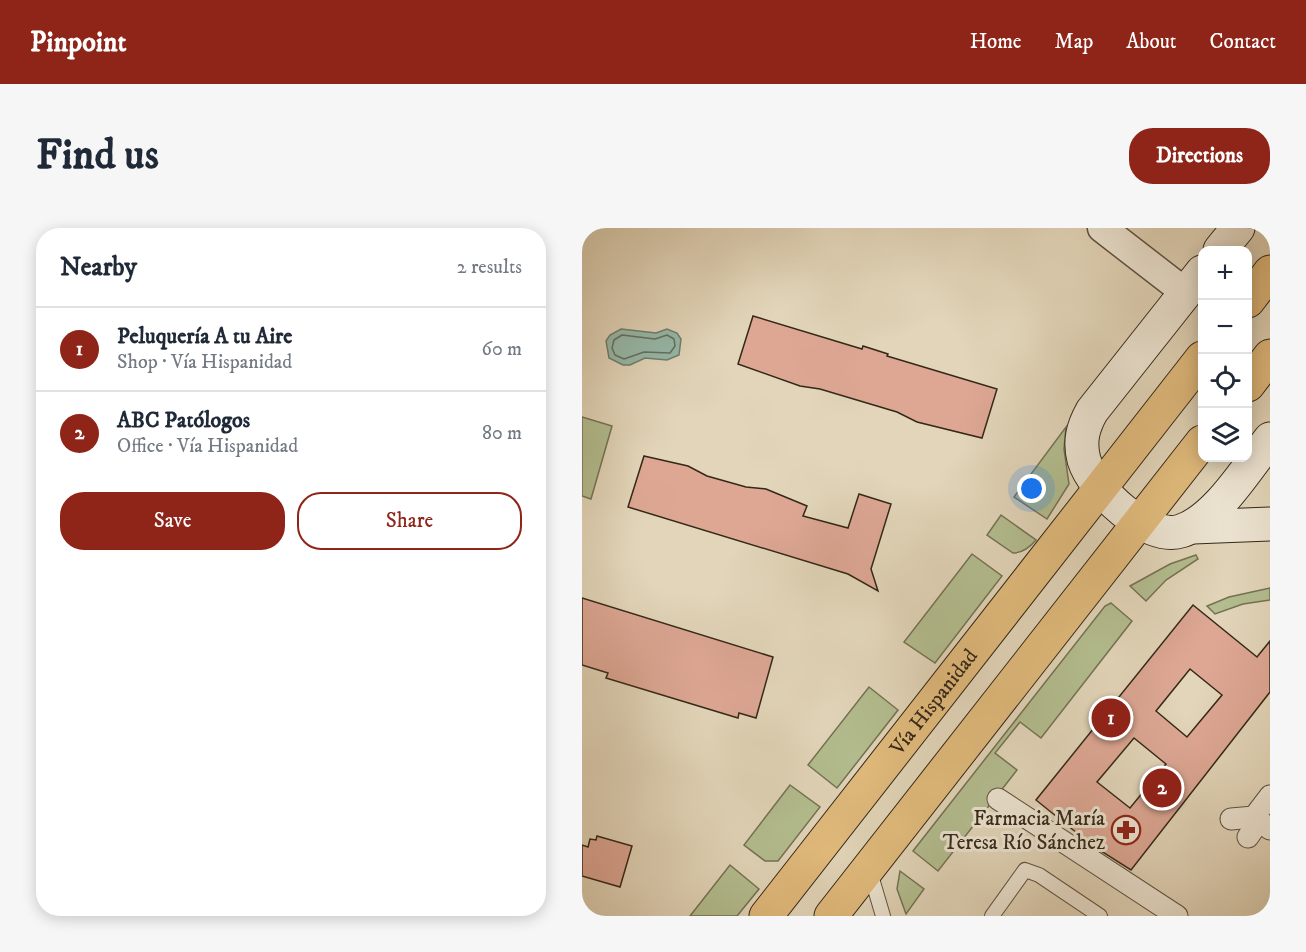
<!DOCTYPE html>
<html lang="en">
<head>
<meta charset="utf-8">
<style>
  body { margin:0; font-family:"IM FELL DW Pica",serif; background:#f6f6f7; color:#1f2937 }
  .controls { position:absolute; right:18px; top:18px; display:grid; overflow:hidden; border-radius:12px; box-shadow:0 3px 15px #0003 }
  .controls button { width:54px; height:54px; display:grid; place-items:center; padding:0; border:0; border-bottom:2px solid #e0e1e3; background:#fff; color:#1f2937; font:30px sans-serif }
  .you { position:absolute; left:450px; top:261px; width:21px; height:21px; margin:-15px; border:4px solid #fff; border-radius:50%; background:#1a73e8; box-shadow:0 0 0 9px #1a73e833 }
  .badge { display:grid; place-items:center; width:39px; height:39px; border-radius:50%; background:#8f2418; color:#fff; font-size:20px; font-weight:700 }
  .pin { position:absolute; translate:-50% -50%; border:3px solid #fff; box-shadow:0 2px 6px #0006 }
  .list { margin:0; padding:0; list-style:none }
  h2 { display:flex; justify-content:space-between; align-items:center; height:78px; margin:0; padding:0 24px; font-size:26px }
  h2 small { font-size:20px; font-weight:400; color:#747a83 }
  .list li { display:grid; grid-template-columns:39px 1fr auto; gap:18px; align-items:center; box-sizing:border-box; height:84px; padding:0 24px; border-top:2px solid #e0e1e3 }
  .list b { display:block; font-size:22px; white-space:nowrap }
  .list p { margin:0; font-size:20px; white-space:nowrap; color:#747a83 }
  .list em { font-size:20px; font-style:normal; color:#747a83 }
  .actions { display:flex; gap:12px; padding:18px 24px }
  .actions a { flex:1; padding:14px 0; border:2px solid #8f2418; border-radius:24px; text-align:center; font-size:21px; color:#8f2418 }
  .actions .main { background:#8f2418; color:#fff }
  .icon { flex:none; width:33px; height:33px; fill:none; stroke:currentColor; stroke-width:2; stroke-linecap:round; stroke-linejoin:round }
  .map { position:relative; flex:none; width:688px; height:688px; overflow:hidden; border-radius:24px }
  header { display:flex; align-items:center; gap:36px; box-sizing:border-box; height:84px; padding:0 30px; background:#8f2418; color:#fff }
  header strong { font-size:28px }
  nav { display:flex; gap:33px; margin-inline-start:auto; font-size:21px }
  .intro { display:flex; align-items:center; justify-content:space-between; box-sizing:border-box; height:144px; padding:0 36px }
  h1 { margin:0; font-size:42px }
  .button { padding:15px 27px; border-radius:24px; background:#8f2418; color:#fff; font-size:21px; font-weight:700 }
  main { display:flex; gap:36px; padding:0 36px }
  aside { flex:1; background:#fff; border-radius:24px; box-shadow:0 3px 15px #0003 }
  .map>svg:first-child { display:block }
  .green { fill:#b3bd8f; stroke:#747254; stroke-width:1.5 }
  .water { fill:#96b9a9; stroke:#6f7f6f; stroke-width:1.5 }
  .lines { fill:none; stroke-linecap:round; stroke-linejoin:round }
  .shore { stroke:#657061; stroke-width:1.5 }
  .building { fill:#dda794; stroke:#342819; stroke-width:1.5; fill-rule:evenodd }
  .service-casing { stroke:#605341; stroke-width:16 }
  .pedestrian-casing { stroke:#605341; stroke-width:23 }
  .minor-casing { stroke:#605341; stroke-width:31 }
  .secondary-casing { stroke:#342819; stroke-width:35 }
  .trunk-casing { stroke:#342819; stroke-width:35 }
  .service { stroke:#ece4d2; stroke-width:14 }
  .pedestrian { stroke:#ece4d2; stroke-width:21 }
  .minor { stroke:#ece4d2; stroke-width:28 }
  .secondary { stroke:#ece4d2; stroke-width:33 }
  .trunk { stroke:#e1ba7c; stroke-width:33 }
  .labels { text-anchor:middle; stroke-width:6; stroke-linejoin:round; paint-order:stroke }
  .street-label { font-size:21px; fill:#342819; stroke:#ece4d2 }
  .poi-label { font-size:21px; fill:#342819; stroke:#ece4d2; text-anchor:end }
</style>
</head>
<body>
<header>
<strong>Pinpoint</strong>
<nav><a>Home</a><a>Map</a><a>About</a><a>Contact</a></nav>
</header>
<div class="intro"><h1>Find us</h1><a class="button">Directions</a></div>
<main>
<aside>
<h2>Nearby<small>2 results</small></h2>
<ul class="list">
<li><span class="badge">1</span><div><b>Peluquería A tu Aire</b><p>Shop · Vía Hispanidad</p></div><em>60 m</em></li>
<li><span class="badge">2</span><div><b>ABC Patólogos</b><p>Office · Vía Hispanidad</p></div><em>80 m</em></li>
</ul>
<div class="actions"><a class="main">Save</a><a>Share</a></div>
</aside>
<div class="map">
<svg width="688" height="688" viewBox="0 0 688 688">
  <rect width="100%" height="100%" fill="#e2d5b9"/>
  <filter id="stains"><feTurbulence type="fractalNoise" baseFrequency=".00333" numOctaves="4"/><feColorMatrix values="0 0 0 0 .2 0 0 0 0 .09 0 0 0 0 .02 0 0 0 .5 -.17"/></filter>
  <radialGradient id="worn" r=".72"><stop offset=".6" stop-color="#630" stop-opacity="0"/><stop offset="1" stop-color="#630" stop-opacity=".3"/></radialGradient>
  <!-- green -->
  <g class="green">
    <polygon points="0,189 30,198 9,271 0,268"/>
    <polygon points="484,199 482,221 487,256 465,291 432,269"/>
    <path d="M419,287L454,312C448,319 441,325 431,325L405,307Z"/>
    <polygon points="390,326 420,348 353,435 322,414"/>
    <polygon points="614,327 616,331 584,352 564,373 548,358 588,336"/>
    <polygon points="688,360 688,372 661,376 633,386 625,378 647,369"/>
    <polygon points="529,375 550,393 459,510 438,494 413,525 435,542 356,643 331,623 523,378"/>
    <polygon points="287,459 316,482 255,560 226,537"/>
    <polygon points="208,557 238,579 196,633 183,633 162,617"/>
    <polygon points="148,637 177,661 155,688 108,688"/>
    <polygon points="318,643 342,661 324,686 315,661"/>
  </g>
  <!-- water -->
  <polygon class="water" points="39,101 74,105 85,101 95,105 99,111 97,127 85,132 63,130 48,137 41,137 27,130 24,113 28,107"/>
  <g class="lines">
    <!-- shore -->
    <polygon class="shore" points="40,107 73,111 85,107 92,111 93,118 88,125 62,124 42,131 33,127 30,120 32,112"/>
  </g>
  <!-- building -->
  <g class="building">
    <polygon points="171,88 280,121 281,118 306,126 305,128 415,161 400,210 335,194 315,184 238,161 218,158 156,136"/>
    <polygon points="62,228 106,238 125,248 164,259 184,261 225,278 221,288 266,300 277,266 309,276 289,341 296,363 266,346 46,279"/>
    <polygon points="0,370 191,429 174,490 157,485 156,490 24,450 26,445 0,437"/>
    <path d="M611,377L675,429L688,413V464L549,642L511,618L454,572ZM608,441L640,467L605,509L574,483ZM552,510L584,536L548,580L515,554Z"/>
    <polygon points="15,608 50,618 38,659 0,648 0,617 6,619 8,611 14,612"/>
  </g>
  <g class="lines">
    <!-- service casing -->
    <g class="service-casing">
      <g id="service">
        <polyline points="288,644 301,688"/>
        <polyline points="410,688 443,642 457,647 518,688"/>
      </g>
    </g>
    <!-- pedestrian casing -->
    <g class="pedestrian-casing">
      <g id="pedestrian">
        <polyline points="688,568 672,589 688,601"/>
        <polyline points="416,571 595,688"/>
        <polyline points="649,591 672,589"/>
        <polyline points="666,609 677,593"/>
      </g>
    </g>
    <!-- minor casing -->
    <g class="minor-casing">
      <polyline id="minor" points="520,0 604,65"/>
    </g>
    <!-- secondary casing -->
    <g class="secondary-casing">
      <g id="secondary">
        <polyline points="638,22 656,0"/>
        <path d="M620,44L510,183C501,199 497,213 502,232C511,262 566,314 599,303C634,292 665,240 688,211"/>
        <polyline points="611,299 688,296"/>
      </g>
    </g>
    <!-- trunk casing -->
    <g class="trunk-casing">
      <g id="trunk">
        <polyline points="666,73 688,44"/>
        <polyline points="666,157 688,128"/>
        <path id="s1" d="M184,688L620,130"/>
        <polyline points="249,688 620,214"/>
      </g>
    </g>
    <!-- service -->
    <use href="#service" class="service"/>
    <!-- pedestrian -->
    <use href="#pedestrian" class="pedestrian"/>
    <!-- minor -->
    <use href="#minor" class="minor"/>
    <!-- secondary -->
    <use href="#secondary" class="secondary"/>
    <!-- trunk -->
    <use href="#trunk" class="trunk"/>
  </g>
  <!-- icons -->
  <defs>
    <g id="pharmacy-ring" transform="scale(1.5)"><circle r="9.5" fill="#ece4d2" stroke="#8f2418" stroke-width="1.5"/><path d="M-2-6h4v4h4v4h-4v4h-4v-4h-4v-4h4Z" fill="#8f2418"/></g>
  </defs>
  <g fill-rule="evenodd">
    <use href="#pharmacy-ring" x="544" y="602"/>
  </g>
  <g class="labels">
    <!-- street labels -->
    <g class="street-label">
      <text dy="7" stroke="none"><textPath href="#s1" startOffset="272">Vía Hispanidad</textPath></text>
    </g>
    <!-- poi labels -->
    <g class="poi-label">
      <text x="523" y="597">Farmacia María<tspan x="523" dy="24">Teresa Río Sánchez</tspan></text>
    </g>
  </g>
  <rect width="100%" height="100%" filter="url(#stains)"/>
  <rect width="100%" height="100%" fill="url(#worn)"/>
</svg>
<div class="controls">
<button>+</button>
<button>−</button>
<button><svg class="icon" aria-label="locate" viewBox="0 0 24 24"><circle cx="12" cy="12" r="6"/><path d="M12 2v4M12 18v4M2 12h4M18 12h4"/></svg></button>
<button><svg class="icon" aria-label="layers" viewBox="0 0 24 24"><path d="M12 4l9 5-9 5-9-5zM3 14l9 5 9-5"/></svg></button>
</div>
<div class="you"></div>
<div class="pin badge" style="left:529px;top:490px">1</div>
<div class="pin badge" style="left:580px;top:560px">2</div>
</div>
</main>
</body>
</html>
